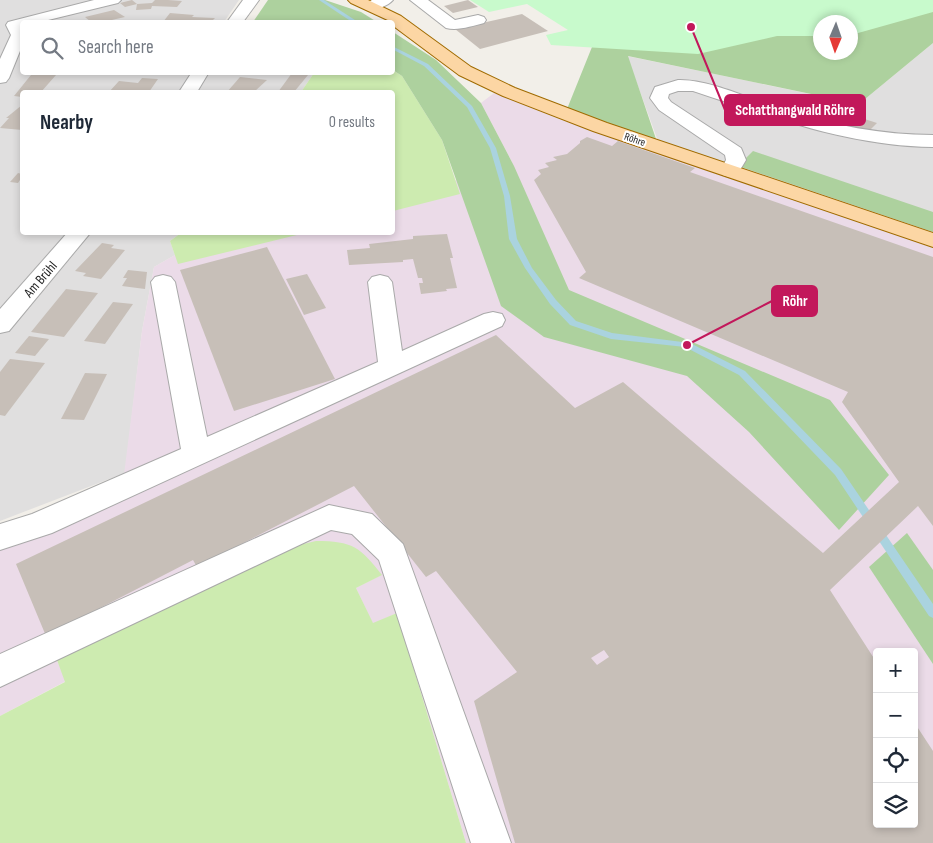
<!DOCTYPE html>
<html lang="en">
<head>
<meta charset="utf-8">
<style>
  body { margin:0; font-family:"Sofia Sans Condensed",sans-serif; background:#f2f2f3; color:#1f2937 }
  .controls { position:absolute; right:15px; bottom:15px; display:grid; overflow:hidden; border-radius:5px; box-shadow:0 2px 8px #0003 }
  .controls button { width:45px; height:45px; display:grid; place-items:center; padding:0; border:0; border-bottom:1px solid #e0e1e3; background:#fff; color:#1f2937; font:25px sans-serif }
  .compass { position:absolute; left:813px; top:15px; width:45px; height:45px; border-radius:50%; background:#fff; box-shadow:0 2px 8px #0003; rotate:182deg }
  .list { margin:0; padding:0; list-style:none }
  h2 { display:flex; justify-content:space-between; align-items:center; height:65px; margin:0; padding:0 20px; font-size:21px }
  h2 small { font-size:16px; font-weight:400; color:#747a83 }
  .icon { flex:none; width:28px; height:28px; fill:none; stroke:currentColor; stroke-width:2; stroke-linecap:round; stroke-linejoin:round }
  .map { position:relative; flex:none; width:933px; height:843px; overflow:hidden }
  .search { position:absolute; background:#fff; box-shadow:0 2px 8px #0003; left:20px; top:20px; width:375px; height:55px; display:flex; align-items:center; gap:12px; box-sizing:border-box; padding:0 18px; border-radius:5px; color:#747a83; font-size:19px }
  .panel { position:absolute; background:#fff; box-shadow:0 2px 8px #0003; left:20px; top:90px; width:375px; height:145px; border-radius:5px }
  .map>svg:first-child { display:block }
  .residential { fill:#e0dfdf }
  .industrial { fill:#ebdbe8; fill-rule:evenodd }
  .grass { fill:#cdebb0 }
  .forest { fill:#add19e; fill-rule:evenodd }
  .park { fill:#c8facc }
  .lines { fill:none; stroke-linecap:round; stroke-linejoin:round }
  .stream { fill:#aad3df; fill-rule:evenodd }
  .building { fill:#c7bfb8; fill-rule:evenodd }
  .minor-casing { stroke:#a9a9a9; stroke-width:2 }
  .major-casing { stroke:#a06b00; stroke-width:2 }
  .minor { fill:#fff; fill-rule:evenodd }
  .major { fill:#fcd6a4; fill-rule:evenodd }
  .labels { text-anchor:middle; stroke-width:4; stroke-linejoin:round; paint-order:stroke }
  .far-street-label { font-size:11px; fill:#222; stroke:#fff }
  .street-label { font-size:14px; fill:#222; stroke:#fff }
  .leader { fill:none; stroke:#c2185b; stroke-width:2 }
  .callout-dot { fill:#c2185b; stroke:#fff; stroke-width:2 }
  .callout { fill:#c2185b; stroke:#c2185b; stroke-width:2 }
  .callout-label { font-size:15px; text-anchor:middle; font-weight:bold; fill:#fff }
</style>
</head>
<body>
<div class="map">
<svg width="933" height="843" viewBox="0 0 933 843">
  <rect width="100%" height="100%" fill="#f2efe9"/>
  <!-- residential -->
  <g class="residential">
    <polygon points="0,0 239,0 224,22 22,22 22,72 314,73 301,92 22,92 22,232 181,233 170,241 175,255 154,267 142,331 125,473 0,521"/>
    <polygon points="933,43 933,240 658,141 627,56 859,104"/>
  </g>
  <!-- industrial -->
  <path class="industrial" d="M494,93L559,119L742,180L933,247V843H466L397,613L373,624L356,588L381,575L57,660L66,681L0,716V550L121,499L142,331L154,267L175,255L267,233L392,232L393,201L512,162L481,103ZM877,652H914V824H877Z"/>
  <!-- grass -->
  <g class="grass">
    <polygon points="393,70 402,76 442,140 460,194 393,211 392,92 301,92 314,73 392,72"/>
    <polygon points="181,233 181,232 305,233 178,264 170,241"/>
    <path d="M316,541C353,541 360,547 382,575L356,588L373,623L397,613L466,843H0V716L65,682L57,660L299,545Z"/>
  </g>
  <!-- forest -->
  <g class="forest">
    <polygon points="268,0 325,0 361,12 377,22 253,22"/>
    <path d="M933,0V43L859,104L628,56L656,139L565,114L594,42ZM820,22H850V52H820Z"/>
    <polygon points="393,32 436,60 481,103 514,166 569,290 830,400 889,475 839,530 749,432 687,376 544,337 501,306 442,140 402,76 393,70"/>
    <polygon points="753,151 933,212 933,232 738,166"/>
    <polygon points="907,533 933,570 933,664 869,567"/>
  </g>
  <!-- park -->
  <polygon class="park" points="470,0 933,0 933,12 851,35 850,22 820,22 820,36 777,36 698,54 551,45 546,35 568,30 527,4 489,12"/>
  <g class="lines">
    <!-- stream -->
    <g class="stream">
      <polygon points="319,0 324,0 358,22 352,22"/>
      <polygon points="392,46 428,64 472,106 496,148 510,196 517,239 532,268 556,300 576,321 612,333 690,343 745,371 841,469 933,604 933,618 929,616 835,475 739,375 685,347 611,339 570,325 550,304 525,268 509,239 504,196 490,148 467,107 424,66 392,49"/>
    </g>
  </g>
  <!-- building -->
  <g class="building">
    <polygon points="132,0 137,4 125,7 120,3"/>
    <polygon points="155,0 168,0 182,1 177,7 152,6 151,9 136,10 137,4 152,3"/>
    <polygon points="468,0 478,7 453,13 444,6"/>
    <polygon points="114,10 125,17 103,22 91,22 85,17"/>
    <polygon points="170,13 194,15 192,17 215,18 211,22 163,22"/>
    <polygon points="522,14 548,31 480,49 455,29"/>
    <polygon points="292,73 308,75 294,92 278,92"/>
    <polygon points="31,75 56,75 41,92 22,92 22,97 14,96"/>
    <polygon points="240,77 267,80 254,92 227,92"/>
    <polygon points="142,78 158,79 149,92 109,92 119,81 138,83"/>
    <polygon points="22,105 22,130 0,128 9,118 6,118"/>
    <polygon points="846,113 877,123 869,131 838,122"/>
    <path d="M587,137L612,146L618,141L695,168L690,172L933,257V526L918,506L830,590L877,663V824H914V722L933,751V843H515L474,701L517,672L436,571L426,577L354,486L197,567L193,560L46,636L16,564L496,335L575,408L623,382L823,553L899,482L842,402L848,392L579,278L586,272L534,180L541,174L538,170L549,167L545,163L557,160L553,157L567,154L580,143V141ZM604,650L609,657L597,665L591,658Z"/>
    <polygon points="18,173 22,174 22,177 18,183 10,182"/>
    <polygon points="447,234 453,258 450,258 457,288 446,289 447,291 421,294 419,283 423,283 422,278 418,278 413,259 403,260 403,262 349,265 347,250 370,248 369,244 413,239 413,236"/>
    <polygon points="102,243 114,245 111,248 125,250 101,279 83,276 86,273 75,271"/>
    <polygon points="267,247 335,379 234,411 180,270"/>
    <polygon points="128,270 147,272 145,289 122,286 127,278 123,278"/>
    <polygon points="307,274 326,308 304,315 286,279"/>
    <polygon points="66,289 98,293 64,337 31,332"/>
    <polygon points="113,302 133,304 105,344 84,341"/>
    <polygon points="29,336 49,339 35,356 15,353"/>
    <polygon points="10,359 45,363 5,416 0,415 0,372"/>
    <polygon points="85,373 107,374 84,420 61,419"/>
  </g>
  <g class="lines">
    <!-- minor casing -->
    <g class="minor-casing">
      <g id="minor">
        <polygon points="94,0 121,0 118,3 40,22 22,22 22,46 9,78 6,82 0,83 0,59 11,35 6,25 8,22"/>
        <polygon points="243,0 259,0 243,22 227,22"/>
        <path d="M372,0H393C387,7 373,11 365,9L362,6Z"/>
        <path d="M410,0H428L455,20L478,15L484,17L486,20L484,23C472,26 458,31 446,28Z"/>
        <polygon points="192,72 209,72 197,92 179,92"/>
        <path d="M678,80C709,79 753,100 784,110C833,125 881,135 933,135V147C849,146 772,117 693,91H678L669,94L668,98L671,102L741,148L746,160L737,175L730,177L723,175L720,171L726,160L725,155L659,110L650,98L655,87Z"/>
        <polygon points="68,232 91,232 9,331 0,333 0,309"/>
        <polygon points="163,275 171,277 175,282 207,437 378,362 368,282 372,277 380,275 388,277 392,282 402,351 484,314 493,312 502,314 505,320 502,326 52,533 0,550 0,524 32,514 181,449 151,282 155,277"/>
        <polygon points="329,505 372,514 403,544 511,843 471,843 379,560 352,534 331,530 0,687 0,654"/>
      </g>
    </g>
    <!-- major casing -->
    <g class="major-casing">
      <polygon id="major" points="348,0 368,0 401,16 471,67 515,88 607,123 933,233 933,247 593,131 503,96 459,75 392,25 392,22 351,3"/>
    </g>
    <!-- minor -->
    <use href="#minor" class="minor"/>
    <!-- major -->
    <use href="#major" class="major"/>
  </g>
  <g class="labels">
    <!-- far-street labels -->
    <g class="far-street-label">
      <text transform="translate(635 139) rotate(19)" y="4">Röhre</text>
    </g>
    <!-- street labels -->
    <g class="street-label">
      <text transform="translate(40 279) rotate(-49)" y="5">Am Brühl</text>
    </g>
  </g>
  <!-- callouts -->
  <path class="leader" d="M691 27L725 110M687 345L772 301"/>
  <g class="callout-dot">
    <circle cx="691" cy="27" r="5"/>
    <circle cx="687" cy="345" r="5"/>
  </g>
  <g class="callout">
    <rect x="725" y="95" width="140" height="30" rx="5"/>
    <rect x="772" y="286" width="45" height="30" rx="5"/>
  </g>
  <g class="callout-label">
    <text x="795" y="115">Schatthangwald Röhre</text>
    <text x="795" y="306">Röhr</text>
  </g>
</svg>
<div class="controls">
<button>+</button>
<button>−</button>
<button><svg class="icon" aria-label="locate" viewBox="0 0 24 24"><circle cx="12" cy="12" r="6"/><path d="M12 2v4M12 18v4M2 12h4M18 12h4"/></svg></button>
<button><svg class="icon" aria-label="layers" viewBox="0 0 24 24"><path d="M12 4l9 5-9 5-9-5zM3 14l9 5 9-5"/></svg></button>
</div>
<svg class="compass" viewBox="-18 -18 36 36"><path d="M0-13l5 13h-10z" fill="#e53935"/><path d="M0 13l5-13h-10z" fill="#747a83"/></svg>
<div class="search"><svg class="icon" aria-label="search" viewBox="0 0 24 24"><circle cx="10" cy="10" r="6"/><path d="M15 15l6 6"/></svg>Search here</div>
<section class="panel">
<h2>Nearby<small>0 results</small></h2>
<ul class="list">
</ul>
</section>
</div>
</body>
</html>
